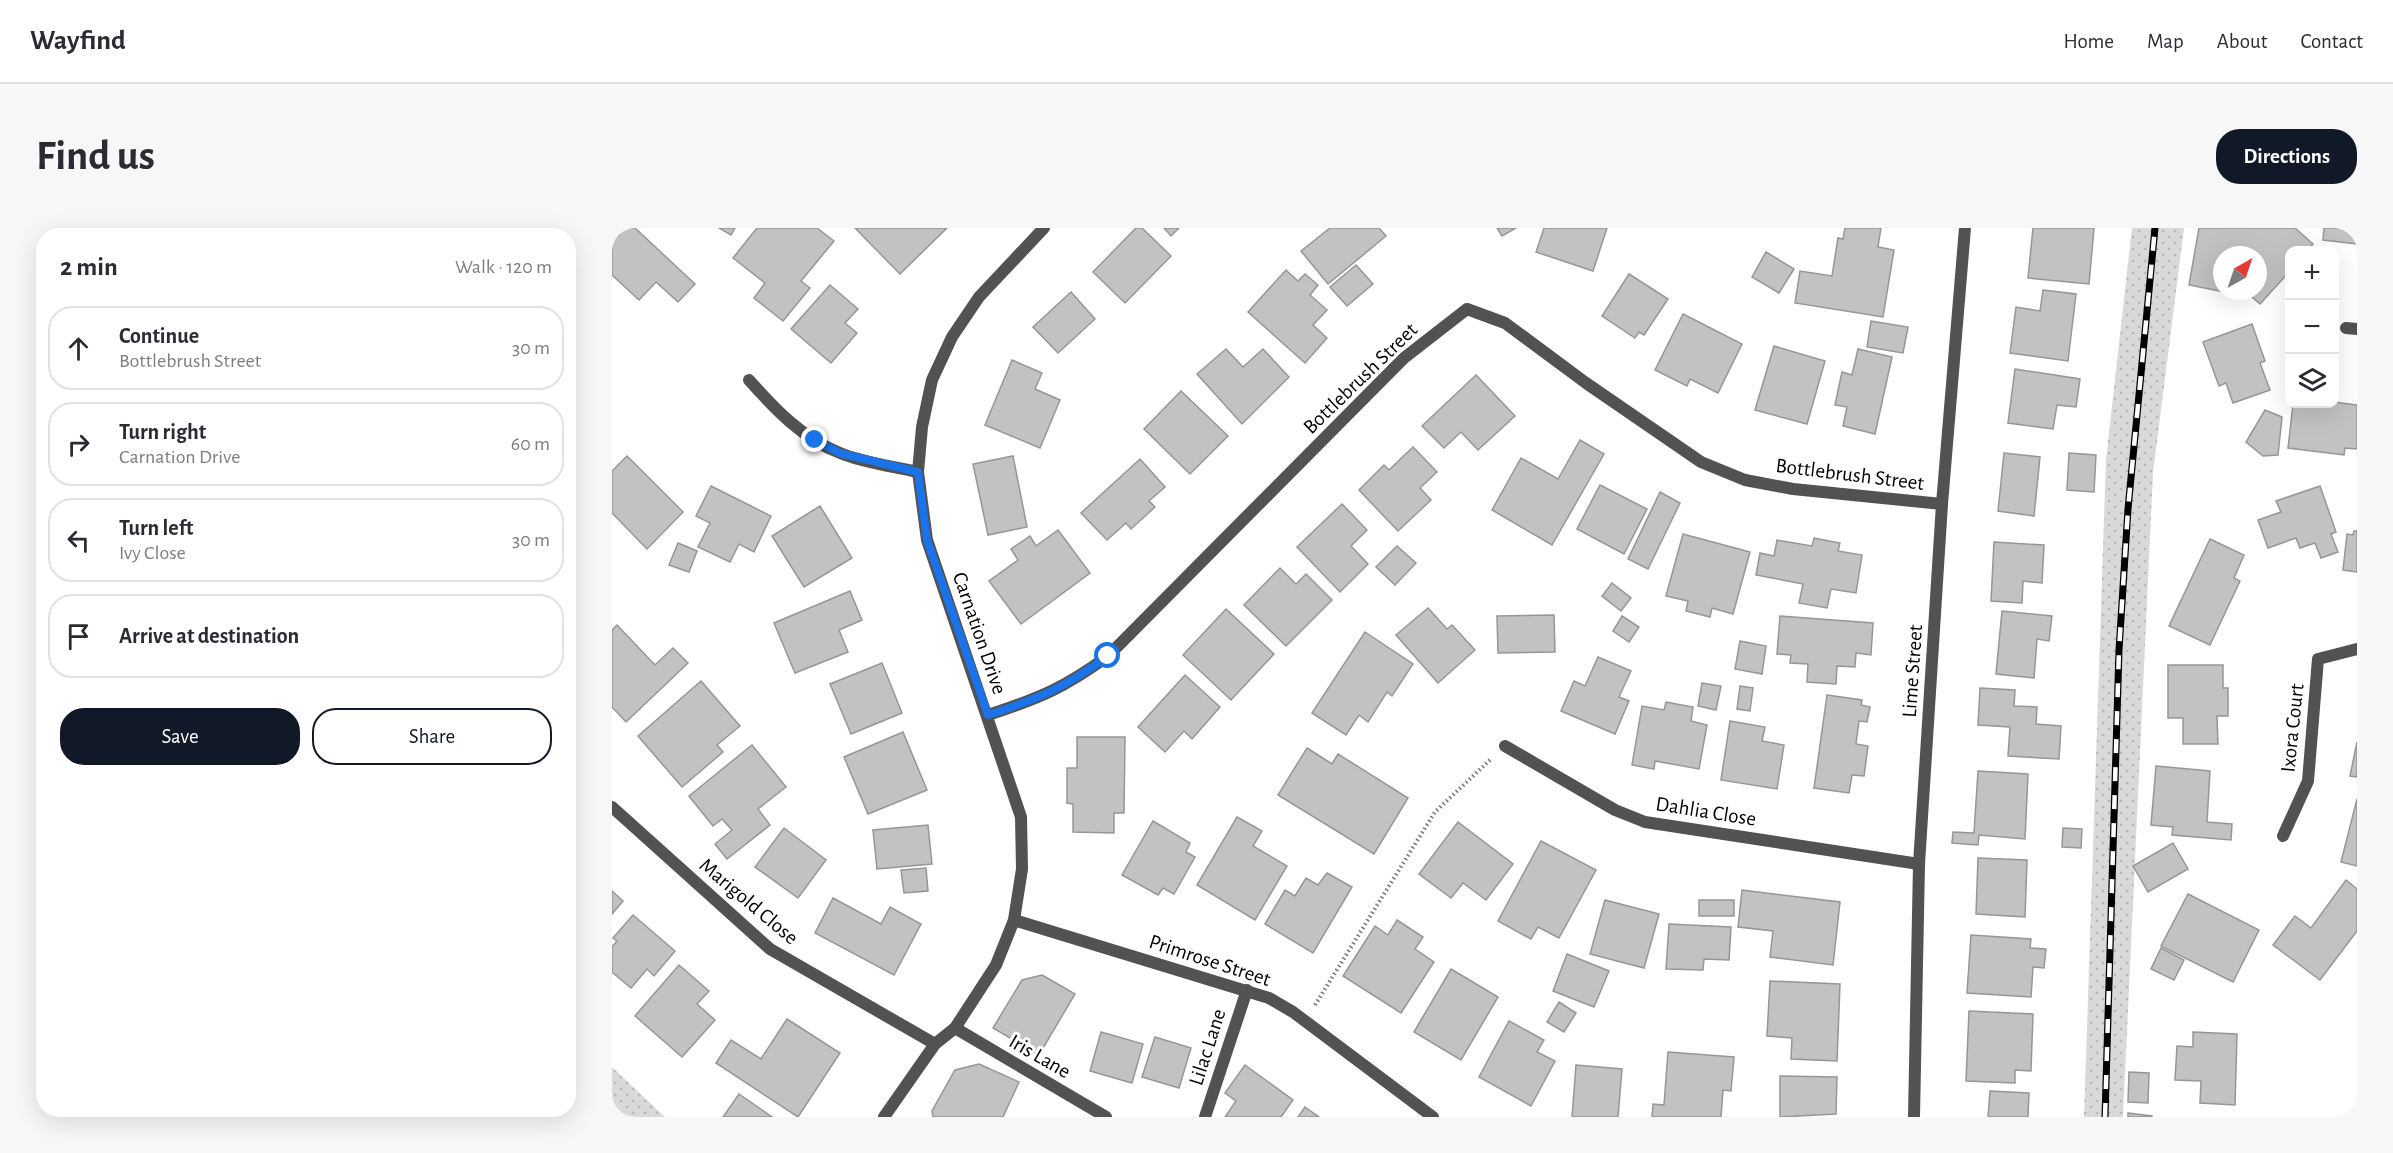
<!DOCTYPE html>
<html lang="en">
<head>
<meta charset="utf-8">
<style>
  body { margin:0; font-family:"Alegreya Sans",sans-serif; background:#f7f7f7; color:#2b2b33 }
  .controls { position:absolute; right:18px; top:18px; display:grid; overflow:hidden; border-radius:12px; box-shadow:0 6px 24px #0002 }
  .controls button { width:54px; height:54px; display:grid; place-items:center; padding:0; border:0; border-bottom:2px solid #e1e1e2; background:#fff; color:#2b2b33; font:30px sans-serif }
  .compass { position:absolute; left:1601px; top:18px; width:54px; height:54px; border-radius:50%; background:#fff; box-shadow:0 6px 24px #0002; rotate:40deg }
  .stop { position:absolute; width:18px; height:18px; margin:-14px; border:4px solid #1a73e8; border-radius:50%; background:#fff }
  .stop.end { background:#1a73e8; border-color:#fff; box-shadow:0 2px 6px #0008 }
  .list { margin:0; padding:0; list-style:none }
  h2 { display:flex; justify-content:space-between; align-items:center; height:78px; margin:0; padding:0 24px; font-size:26px }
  h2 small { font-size:20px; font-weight:400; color:#7c7c81 }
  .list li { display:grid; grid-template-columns:39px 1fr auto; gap:18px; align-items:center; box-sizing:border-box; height:84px; margin:0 12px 12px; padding:0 12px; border:2px solid #e1e1e2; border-radius:24px }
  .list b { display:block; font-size:22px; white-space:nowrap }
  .list p { margin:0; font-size:20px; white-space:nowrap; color:#7c7c81 }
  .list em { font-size:20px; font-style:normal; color:#7c7c81 }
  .actions { display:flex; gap:12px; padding:18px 24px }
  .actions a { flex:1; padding:14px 0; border:2px solid #111827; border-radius:24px; text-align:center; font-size:21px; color:#111827 }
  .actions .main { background:#111827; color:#fff }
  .icon { flex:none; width:33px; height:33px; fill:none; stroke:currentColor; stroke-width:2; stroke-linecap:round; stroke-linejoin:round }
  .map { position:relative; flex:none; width:1745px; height:889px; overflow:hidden; border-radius:24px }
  header { display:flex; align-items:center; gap:36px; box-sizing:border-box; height:84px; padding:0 30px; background:#fff; border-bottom:2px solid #e1e1e2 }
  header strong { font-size:28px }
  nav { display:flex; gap:33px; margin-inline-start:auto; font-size:21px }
  .intro { display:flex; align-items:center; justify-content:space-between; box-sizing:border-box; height:144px; padding:0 36px }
  h1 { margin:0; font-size:42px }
  .button { padding:15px 27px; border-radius:24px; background:#111827; color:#fff; font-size:21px; font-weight:700 }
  main { display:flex; gap:36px; padding:0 36px }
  aside { flex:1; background:#fff; border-radius:24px; box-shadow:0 6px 24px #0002 }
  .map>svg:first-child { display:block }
  .grass { fill:url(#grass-dots) }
  .building { fill:#c2c2c2; stroke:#969696; stroke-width:1.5 }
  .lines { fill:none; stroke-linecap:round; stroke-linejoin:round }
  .path { stroke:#747474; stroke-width:4; stroke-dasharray:1.5 3; stroke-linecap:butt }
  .lane { stroke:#525252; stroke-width:12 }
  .street { stroke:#525252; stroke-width:12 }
  .rail-casing { stroke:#000; stroke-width:7 }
  .rail { stroke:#fff; stroke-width:4.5; stroke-dasharray:14; stroke-linecap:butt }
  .route { stroke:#1a73e8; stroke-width:8 }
  .labels { text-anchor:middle; stroke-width:6; stroke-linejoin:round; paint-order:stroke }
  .street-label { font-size:21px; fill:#000; stroke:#fff }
</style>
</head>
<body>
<header>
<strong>Wayfind</strong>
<nav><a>Home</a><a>Map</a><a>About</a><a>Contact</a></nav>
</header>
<div class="intro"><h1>Find us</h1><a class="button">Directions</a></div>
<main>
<aside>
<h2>2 min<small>Walk · 120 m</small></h2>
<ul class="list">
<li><svg class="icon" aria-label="ahead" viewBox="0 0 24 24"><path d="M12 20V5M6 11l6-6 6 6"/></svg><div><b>Continue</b><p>Bottlebrush Street</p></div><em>30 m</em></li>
<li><svg class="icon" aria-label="right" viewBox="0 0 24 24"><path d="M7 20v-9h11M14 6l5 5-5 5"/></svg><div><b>Turn right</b><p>Carnation Drive</p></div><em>60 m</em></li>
<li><svg class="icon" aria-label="left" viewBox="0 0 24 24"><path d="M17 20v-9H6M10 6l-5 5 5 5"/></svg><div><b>Turn left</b><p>Ivy Close</p></div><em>30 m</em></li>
<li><svg class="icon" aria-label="arrive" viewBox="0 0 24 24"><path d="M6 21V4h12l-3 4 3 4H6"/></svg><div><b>Arrive at destination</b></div></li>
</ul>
<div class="actions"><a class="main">Save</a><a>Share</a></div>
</aside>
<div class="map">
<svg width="1745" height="889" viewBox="0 0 1745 889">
  <defs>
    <pattern id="grass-dots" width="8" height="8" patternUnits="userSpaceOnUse" patternTransform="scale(1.5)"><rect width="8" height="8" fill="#d9d9d9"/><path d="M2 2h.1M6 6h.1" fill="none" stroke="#b8b8b8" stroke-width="1.8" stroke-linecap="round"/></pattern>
  </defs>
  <rect width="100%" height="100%" fill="#fff"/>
  <!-- grass -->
  <g class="grass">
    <polygon points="1520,0 1572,0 1541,245 1511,889 1472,889 1494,232"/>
    <polygon points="0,839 53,889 0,889"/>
  </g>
  <!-- building -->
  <g class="building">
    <polygon points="13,0 23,0 83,56 66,74 44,54 27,72 0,47 0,14"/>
    <polygon points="107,0 123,0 119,7"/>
    <polygon points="145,0 205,0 222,13 189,53 198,60 171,93 142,70 153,55 121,30"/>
    <polygon points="243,0 335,0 288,46"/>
    <polygon points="524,0 530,0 559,28 513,75 481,44"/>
    <polygon points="552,0 567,0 559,8"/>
    <polygon points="718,0 767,0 774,8 716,56 689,23"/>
    <polygon points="885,0 904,0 890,8"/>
    <polygon points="932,0 995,0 981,43 924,24"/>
    <polygon points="1233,0 1269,0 1266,19 1282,22 1271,89 1183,75 1188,43 1220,48 1226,10 1231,11"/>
    <polygon points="1421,0 1482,0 1477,56 1416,50"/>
    <polygon points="1587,0 1683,0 1701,16 1696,22 1678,22 1678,43 1648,76 1633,63 1646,63 1646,27 1610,27 1610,63 1613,64 1577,57"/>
    <polygon points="1712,0 1745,0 1745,16 1711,12"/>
    <polygon points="1154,24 1182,41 1167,65 1140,49"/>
    <polygon points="744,37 761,56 735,78 718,59"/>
    <polygon points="674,42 686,53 693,46 706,57 698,67 715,82 701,97 715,110 693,135 636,84"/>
    <polygon points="1017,46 1056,71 1032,107 1027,104 1023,110 990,88"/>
    <polygon points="218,57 246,81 233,95 245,105 219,135 179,101"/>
    <polygon points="1431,62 1464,66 1456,133 1398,125 1404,79 1428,83"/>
    <polygon points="459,64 483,91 446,125 421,99"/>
    <polygon points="1071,86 1130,116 1106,165 1078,151 1075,158 1043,142"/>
    <polygon points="1259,93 1296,99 1291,125 1255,119"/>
    <polygon points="1640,96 1653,133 1648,135 1658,162 1621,175 1614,155 1607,158 1591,114"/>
    <polygon points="1162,118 1213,133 1195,196 1143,182"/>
    <polygon points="614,121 631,139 651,121 677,149 630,196 585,146"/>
    <polygon points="1246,121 1280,129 1263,206 1231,198 1235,179 1223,177 1230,144 1240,147"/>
    <polygon points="400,132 430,145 423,161 448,172 428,220 373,197"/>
    <polygon points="1403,141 1468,151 1464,179 1445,177 1441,201 1396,195"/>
    <polygon points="864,147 903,188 866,222 849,204 832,220 810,198"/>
    <polygon points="569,163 616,208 578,246 532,201"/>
    <polygon points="1722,174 1745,177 1745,221 1733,220 1732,227 1676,220 1681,176"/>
    <polygon points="1653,182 1670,189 1666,227 1651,228 1634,214"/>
    <polygon points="968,212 992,226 940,317 880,282 909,230 946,251"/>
    <polygon points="801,219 825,244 808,260 819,272 786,303 747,262 772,237 777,242"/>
    <polygon points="1392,225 1428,229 1422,288 1386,283"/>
    <polygon points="1457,225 1484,227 1482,264 1455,262"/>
    <polygon points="15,228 71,284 35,321 0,285 0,243"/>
    <polygon points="401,228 415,299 376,307 361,236"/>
    <polygon points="528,231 553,259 537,273 543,279 519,301 514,295 495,312 469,285"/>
    <polygon points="988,257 1035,281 1012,326 965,301"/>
    <polygon points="99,258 159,288 142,324 127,316 118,334 86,319 98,295 84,288"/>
    <polygon points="1708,258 1724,304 1719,306 1726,324 1709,330 1703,315 1688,320 1684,310 1656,320 1646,292 1669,284 1664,273"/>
    <polygon points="1048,264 1068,275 1036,341 1016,331"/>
    <polygon points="730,276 755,302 739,318 756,336 728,364 685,319"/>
    <polygon points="208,278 240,330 192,359 160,308"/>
    <polygon points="446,302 478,345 409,396 377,353 406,332 399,321 418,308 424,318"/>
    <polygon points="1742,303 1745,303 1745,344 1731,342 1735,306 1741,307"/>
    <polygon points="1071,306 1138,324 1121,386 1100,380 1098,389 1074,383 1076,373 1054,368"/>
    <polygon points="1202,310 1228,315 1226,323 1250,327 1244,365 1219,361 1215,380 1187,375 1191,356 1144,347 1148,325 1162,328 1165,312 1200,318"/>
    <polygon points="1598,311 1632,327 1622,350 1628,353 1598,417 1557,398"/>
    <polygon points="1382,314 1432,317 1430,355 1411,353 1410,375 1379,373"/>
    <polygon points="66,315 85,323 77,344 57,337"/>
    <polygon points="785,318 804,335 783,357 764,339"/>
    <polygon points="668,340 684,356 694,346 720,372 674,418 632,377"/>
    <polygon points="1000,355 1019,370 1009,383 990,368"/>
    <polygon points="238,363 250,392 227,402 236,424 183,445 162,395"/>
    <polygon points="816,380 835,401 840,397 863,422 826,455 784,407"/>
    <polygon points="614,381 662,426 619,472 571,427"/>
    <polygon points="1390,383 1440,388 1437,413 1425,411 1422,450 1384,446"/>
    <polygon points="942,387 943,424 886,425 885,388"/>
    <polygon points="1010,388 1027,399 1017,414 1001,403"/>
    <polygon points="1168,388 1261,395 1259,427 1244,425 1243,439 1225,438 1224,456 1195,454 1196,436 1178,435 1179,427 1165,426"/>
    <polygon points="5,397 43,437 61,420 76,435 14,494 0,479 0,402"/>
    <polygon points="753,404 801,436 780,468 775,464 756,494 747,487 734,507 700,485"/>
    <polygon points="1128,413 1154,418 1150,446 1123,441"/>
    <polygon points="986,429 1019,443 1007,469 1017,473 1003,506 949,483 962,453 973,458"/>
    <polygon points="270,435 290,485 239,506 218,456"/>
    <polygon points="1556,437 1611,437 1611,460 1616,460 1616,488 1605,488 1606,516 1571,516 1571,490 1556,490"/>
    <polygon points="573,447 608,479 580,511 572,503 553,524 526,499"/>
    <polygon points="89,453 128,498 105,517 111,524 70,559 26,508"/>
    <polygon points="1090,455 1109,458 1104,482 1086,478"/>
    <polygon points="1128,458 1141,460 1138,483 1125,481"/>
    <polygon points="1368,460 1403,462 1402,478 1425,479 1424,496 1449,498 1447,531 1396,528 1398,499 1366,497"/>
    <polygon points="1215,467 1250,472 1249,477 1258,479 1255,494 1247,493 1244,516 1256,518 1252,548 1240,547 1237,565 1202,560"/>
    <polygon points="1054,474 1081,479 1079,493 1095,497 1087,541 1043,533 1042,541 1020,537 1030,478 1052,482"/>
    <polygon points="1118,493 1153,499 1150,513 1172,517 1165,561 1109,552"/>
    <polygon points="291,504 315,562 256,586 232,529"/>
    <polygon points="465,509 513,509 512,585 502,585 502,605 461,604 461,576 455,575 455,540 465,540"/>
    <polygon points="1745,514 1745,549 1738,548"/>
    <polygon points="140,517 174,559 146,581 158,597 115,631 103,616 120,602 110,591 101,598 77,568"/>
    <polygon points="695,520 720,536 726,526 796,570 762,626 666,567"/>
    <polygon points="1544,538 1598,543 1595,594 1620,596 1619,612 1560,607 1561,599 1539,597"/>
    <polygon points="1366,543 1416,546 1413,611 1367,607 1366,617 1340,615 1341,604 1362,605"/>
    <polygon points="1745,571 1745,638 1729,634"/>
    <polygon points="625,589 650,603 641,618 675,638 643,692 585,657"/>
    <polygon points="541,593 578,615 574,624 583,629 562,666 551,660 546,667 510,647"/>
    <polygon points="846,594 901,636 874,672 851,655 839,670 807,646"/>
    <polygon points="316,597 320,636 265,641 261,602"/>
    <polygon points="172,600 214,632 186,670 143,639"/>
    <polygon points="1451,600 1470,601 1469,620 1450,619"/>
    <polygon points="929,613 984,642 947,710 926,699 919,711 886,693"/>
    <polygon points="1561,615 1576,641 1536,664 1521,638"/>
    <polygon points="1366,630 1415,632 1413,689 1364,686"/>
    <polygon points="314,640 316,663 292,665 289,642"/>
    <polygon points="715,645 740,659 701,725 653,696 673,662 683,668 694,650 706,657"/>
    <polygon points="1734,652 1745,661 1745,703 1708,752 1661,717 1683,688 1699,700"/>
    <polygon points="1130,662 1228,674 1221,737 1158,729 1161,703 1126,699"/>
    <polygon points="0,663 11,673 0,686"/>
    <polygon points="1576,666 1647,702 1621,754 1549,718"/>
    <polygon points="221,670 269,696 278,679 309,696 282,747 203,705"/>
    <polygon points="993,672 1047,686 1032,740 978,726"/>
    <rect x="1087" y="672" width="35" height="16"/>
    <polygon points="21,687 63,723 42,748 35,741 19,760 0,744 0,719 5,713 1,710"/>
    <polygon points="785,692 811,709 803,721 822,734 789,785 731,748 763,698 776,707"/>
    <polygon points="1057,696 1119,699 1117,732 1092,731 1091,742 1054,741"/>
    <polygon points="1359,707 1419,711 1418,720 1434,721 1432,740 1421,739 1419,769 1355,765"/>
    <polygon points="1549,720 1572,732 1562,752 1539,741"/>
    <polygon points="955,726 997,743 982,779 941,763"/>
    <polygon points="67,737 97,763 85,776 103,792 70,829 23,788"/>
    <polygon points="839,741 886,769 849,832 802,804"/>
    <polygon points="430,747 463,766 427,827 381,800 410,752"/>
    <polygon points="1158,753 1228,756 1225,833 1179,831 1180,810 1155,808"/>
    <polygon points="947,774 964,785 952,804 935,794"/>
    <polygon points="1357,783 1421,786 1419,843 1403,842 1403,855 1354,853"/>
    <polygon points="175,791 228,825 186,889 104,835 119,812 149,831"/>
    <polygon points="897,793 932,812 925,824 943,833 919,878 867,849"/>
    <polygon points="489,804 531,816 520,855 478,843"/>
    <polygon points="1581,804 1625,806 1623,877 1588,875 1589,853 1563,852 1565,818 1581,819"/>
    <polygon points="543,809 579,820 567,860 530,849"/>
    <polygon points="1056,824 1122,829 1119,863 1111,862 1109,889 1040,889 1041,876 1052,877"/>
    <polygon points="367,836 407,854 391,889 321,889 320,883 343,842"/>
    <polygon points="633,837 681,872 669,889 613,889 624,873 613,865"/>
    <polygon points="964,837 1010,841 1006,889 960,889"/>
    <polygon points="1517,844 1537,845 1536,875 1516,874"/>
    <polygon points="1168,848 1225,849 1224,886 1168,889"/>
    <polygon points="1378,863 1417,865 1416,889 1376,889"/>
    <polygon points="127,866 160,889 111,889"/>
    <polygon points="693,879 707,889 686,889"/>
    <polygon points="1516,885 1540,888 1540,889 1516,889"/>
  </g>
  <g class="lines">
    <!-- path -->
    <polyline class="path" points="703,777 823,584 879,531"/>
    <!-- lane -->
    <g class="lane">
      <polyline points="343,800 494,889"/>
      <polyline points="593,889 635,762"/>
    </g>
    <!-- street -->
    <g class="street">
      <polyline points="1734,100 1745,101"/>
      <path d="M137,152C163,181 191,211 228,225C252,235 280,238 306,244"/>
      <path d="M376,487C428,470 452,460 496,428L792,130L855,81L893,95L974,155L1089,234L1133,252L1181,261L1330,276"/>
      <polyline points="893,518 1003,582 1033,594 1307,636"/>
      <polyline points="0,579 158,721 323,816"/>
      <polyline points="1671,608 1696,553 1706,431 1745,421"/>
      <polyline points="402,692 657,770 681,784 821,889"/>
      <polyline points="272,889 323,816 343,800 384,737 402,692 410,641 409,589 315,312 306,244 310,199 320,152 340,109 367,69 432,0"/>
      <polyline points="1302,889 1307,636 1330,276 1353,0"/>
    </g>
    <!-- rail casing -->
    <g class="rail-casing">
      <polyline id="rail" points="1493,889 1507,422 1516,281 1543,0"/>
    </g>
    <!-- rail -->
    <use href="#rail" class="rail"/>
  </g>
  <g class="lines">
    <!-- route -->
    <path class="route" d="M203,212L228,225L306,244L315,312L376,487C428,470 452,460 496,428"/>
  </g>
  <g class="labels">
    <!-- street labels -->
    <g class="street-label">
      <text transform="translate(748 150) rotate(-44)" y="7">Bottlebrush Street</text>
      <text transform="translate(1238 246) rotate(7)" y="7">Bottlebrush Street</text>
      <text transform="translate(368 405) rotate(71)" y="7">Carnation Drive</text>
      <text transform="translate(1300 443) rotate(-86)" y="7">Lime Street</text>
      <text transform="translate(1680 500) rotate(-84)" y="7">Ixora Court</text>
      <text transform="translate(1094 583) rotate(9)" y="7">Dahlia Close</text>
      <text transform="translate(137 673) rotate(40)" y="7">Marigold Close</text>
      <text transform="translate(598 732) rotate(18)" y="7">Primrose Street</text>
      <text transform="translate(595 819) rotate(-72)" y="7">Lilac Lane</text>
      <text transform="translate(428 828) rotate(30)" y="7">Iris Lane</text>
    </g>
  </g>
</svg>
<div class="controls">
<button>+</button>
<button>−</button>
<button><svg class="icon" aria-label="layers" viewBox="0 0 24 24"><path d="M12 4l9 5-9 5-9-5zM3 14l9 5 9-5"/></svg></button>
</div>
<svg class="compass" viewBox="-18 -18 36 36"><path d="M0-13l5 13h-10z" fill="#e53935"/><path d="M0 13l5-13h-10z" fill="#7c7c81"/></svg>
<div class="stop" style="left:496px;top:428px"></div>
<div class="stop end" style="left:203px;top:212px"></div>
</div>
</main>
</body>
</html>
